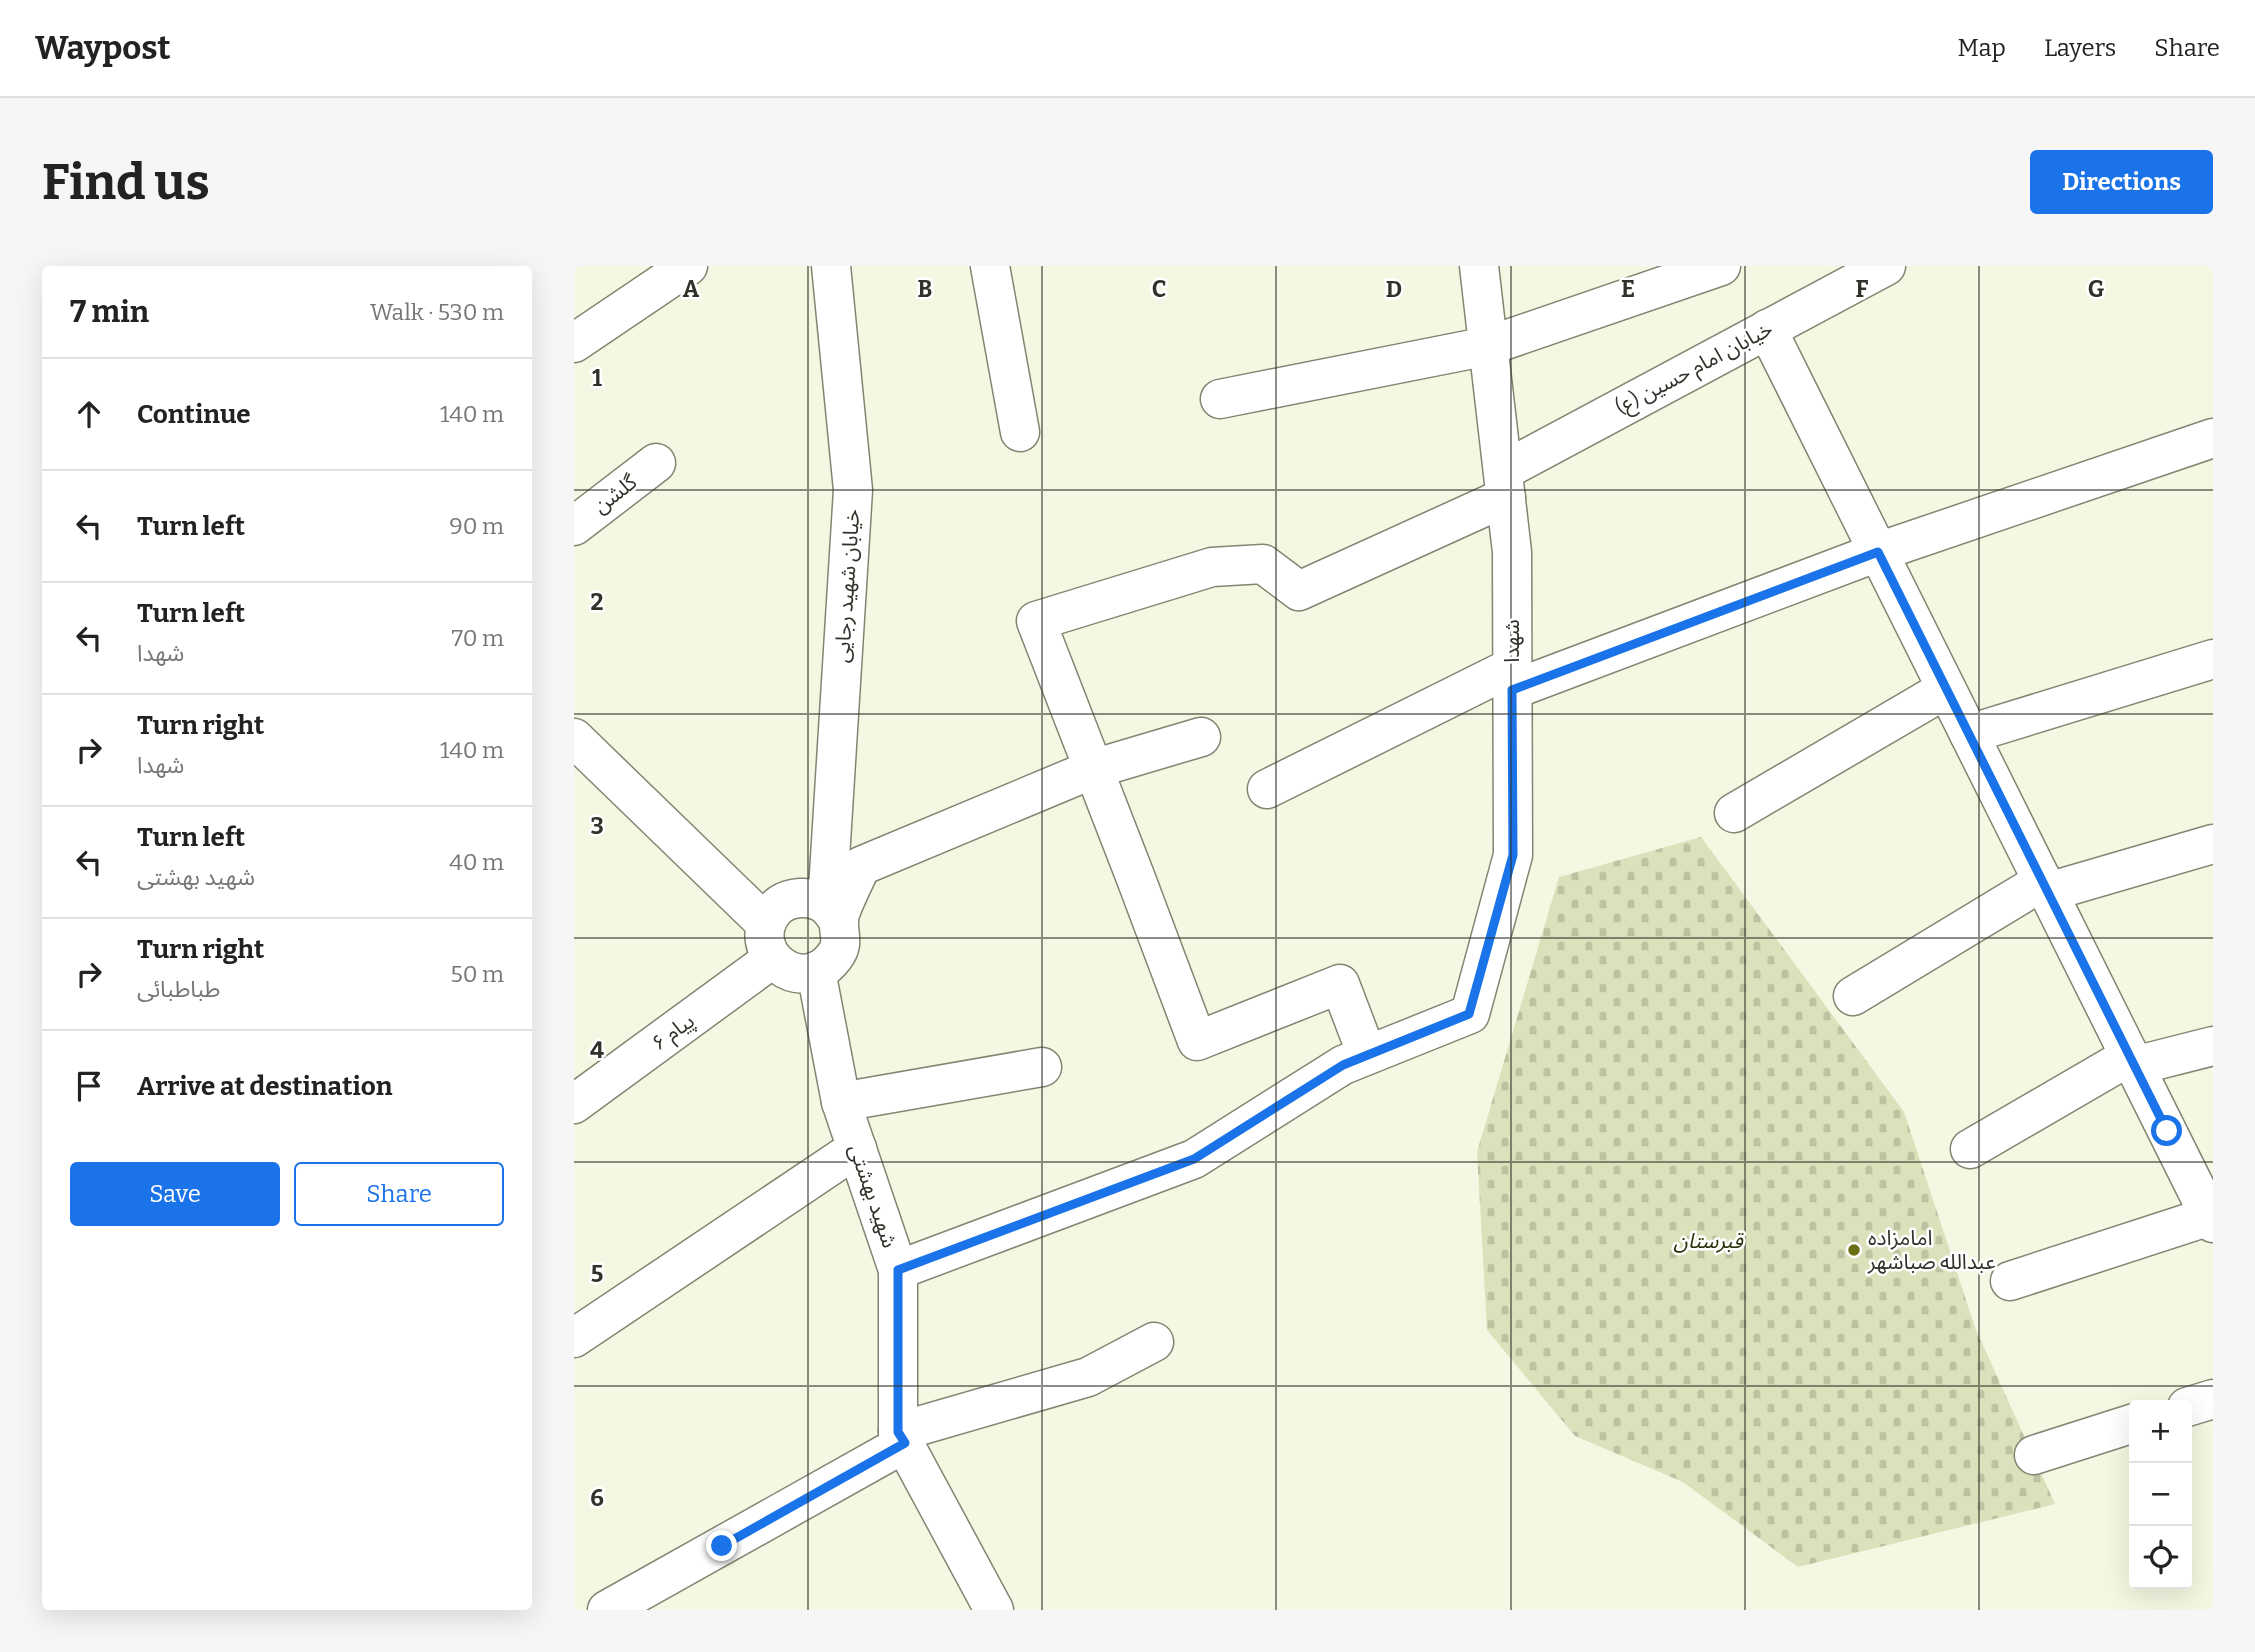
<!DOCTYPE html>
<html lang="en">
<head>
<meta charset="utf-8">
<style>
  body { margin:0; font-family:Bitter,"Noto Sans Arabic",serif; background:#f6f6f6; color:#222 }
  .controls { position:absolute; right:21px; bottom:21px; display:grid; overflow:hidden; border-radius:7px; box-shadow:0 7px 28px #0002 }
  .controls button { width:63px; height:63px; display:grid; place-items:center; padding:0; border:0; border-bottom:2px solid #e0e0e0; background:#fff; color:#222; font:35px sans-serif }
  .stop { position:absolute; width:21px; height:21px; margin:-16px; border:5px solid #1a73e8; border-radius:50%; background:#fff }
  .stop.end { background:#1a73e8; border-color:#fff; box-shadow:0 2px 7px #0008 }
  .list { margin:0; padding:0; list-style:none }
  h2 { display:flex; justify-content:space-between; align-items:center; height:91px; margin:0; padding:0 28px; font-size:30px }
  h2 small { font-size:23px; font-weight:400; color:#767676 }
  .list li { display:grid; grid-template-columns:46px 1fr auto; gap:21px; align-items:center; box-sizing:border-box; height:112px; padding:0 28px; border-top:2px solid #e0e0e0 }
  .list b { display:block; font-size:26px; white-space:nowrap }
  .list p { margin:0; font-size:23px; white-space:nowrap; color:#767676 }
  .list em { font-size:23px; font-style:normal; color:#767676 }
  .actions { display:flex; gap:14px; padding:21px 28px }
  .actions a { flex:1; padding:16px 0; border:2px solid #1a73e8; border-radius:7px; text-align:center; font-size:24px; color:#1a73e8 }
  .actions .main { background:#1a73e8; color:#fff }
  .icon { flex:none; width:38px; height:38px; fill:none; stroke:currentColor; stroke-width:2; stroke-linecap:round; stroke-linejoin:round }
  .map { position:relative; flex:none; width:1639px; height:1344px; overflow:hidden; border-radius:7px }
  header { display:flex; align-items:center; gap:42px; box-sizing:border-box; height:98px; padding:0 35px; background:#fff; border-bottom:2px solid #e0e0e0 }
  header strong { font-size:33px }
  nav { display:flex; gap:38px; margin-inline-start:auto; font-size:24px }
  .intro { display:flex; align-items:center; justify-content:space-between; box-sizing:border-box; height:168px; padding:0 42px }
  h1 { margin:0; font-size:49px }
  .button { padding:18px 32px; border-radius:7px; background:#1a73e8; color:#fff; font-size:24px; font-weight:700 }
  main { display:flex; gap:42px; padding:0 42px }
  aside { flex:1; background:#fff; border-radius:7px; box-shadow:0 7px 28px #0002 }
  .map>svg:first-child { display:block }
  .cemetery { fill:url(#cemetery-stones) }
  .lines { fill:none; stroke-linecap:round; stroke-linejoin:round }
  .minor-casing { stroke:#838572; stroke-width:41 }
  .minor { stroke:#fff; stroke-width:38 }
  .route { stroke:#1a73e8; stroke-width:9 }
  .grid { fill:none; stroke:#303129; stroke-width:2; stroke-opacity:0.55 }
  .poi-dot { fill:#6b7016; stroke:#fff; stroke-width:2.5 }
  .labels { text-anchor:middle; stroke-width:5; stroke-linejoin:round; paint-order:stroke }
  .street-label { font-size:21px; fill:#303129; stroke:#fff }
  .poi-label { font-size:21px; fill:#303129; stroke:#fff; text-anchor:start }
  .park-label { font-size:21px; font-style:italic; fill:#2d3009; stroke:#fff }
  .grid-label { font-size:23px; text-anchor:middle; font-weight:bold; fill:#303129; stroke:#fff; stroke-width:5; stroke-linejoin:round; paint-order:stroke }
</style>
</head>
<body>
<header>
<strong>Waypost</strong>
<nav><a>Map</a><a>Layers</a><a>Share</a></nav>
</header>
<div class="intro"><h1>Find us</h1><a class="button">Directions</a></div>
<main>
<aside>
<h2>7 min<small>Walk · 530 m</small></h2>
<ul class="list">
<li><svg class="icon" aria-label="ahead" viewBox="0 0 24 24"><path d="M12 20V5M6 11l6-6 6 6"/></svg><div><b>Continue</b></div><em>140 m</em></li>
<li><svg class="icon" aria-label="left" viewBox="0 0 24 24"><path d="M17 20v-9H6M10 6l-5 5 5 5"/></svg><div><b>Turn left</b></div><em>90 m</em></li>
<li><svg class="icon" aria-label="left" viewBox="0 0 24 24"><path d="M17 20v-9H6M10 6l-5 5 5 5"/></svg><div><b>Turn left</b><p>شهدا</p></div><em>70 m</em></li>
<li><svg class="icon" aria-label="right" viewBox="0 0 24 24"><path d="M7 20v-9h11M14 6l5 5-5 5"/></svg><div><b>Turn right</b><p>شهدا</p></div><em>140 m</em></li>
<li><svg class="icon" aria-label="left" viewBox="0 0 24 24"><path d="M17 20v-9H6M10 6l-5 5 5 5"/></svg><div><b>Turn left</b><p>شهید بهشتی</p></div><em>40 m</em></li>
<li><svg class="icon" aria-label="right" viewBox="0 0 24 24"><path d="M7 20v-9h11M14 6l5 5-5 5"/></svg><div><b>Turn right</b><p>طباطبائی</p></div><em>50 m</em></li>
<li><svg class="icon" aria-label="arrive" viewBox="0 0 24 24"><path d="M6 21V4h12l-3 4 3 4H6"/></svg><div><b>Arrive at destination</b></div></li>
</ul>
<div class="actions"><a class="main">Save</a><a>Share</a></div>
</aside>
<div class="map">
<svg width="1639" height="1344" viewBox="0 0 1639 1344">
  <defs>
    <pattern id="cemetery-stones" width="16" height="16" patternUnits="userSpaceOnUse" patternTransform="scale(1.75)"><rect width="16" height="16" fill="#dde1bb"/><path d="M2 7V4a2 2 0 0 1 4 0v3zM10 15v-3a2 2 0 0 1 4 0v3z" fill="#bec2a1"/></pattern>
  </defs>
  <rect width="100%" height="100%" fill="#f4f7e1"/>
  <!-- cemetery -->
  <polygon class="cemetery" points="1127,571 1330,846 1402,1064 1481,1238 1224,1301 1109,1216 1001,1170 913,1064 903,886 985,611"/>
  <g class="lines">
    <!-- minor casing -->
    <g class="minor-casing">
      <g id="minor">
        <polyline points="416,0 446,166"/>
        <polyline points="1193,63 1639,957"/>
        <polyline points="0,77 114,0"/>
        <polyline points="646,133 914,80 1147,0"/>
        <polyline points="929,205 1312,0"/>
        <polyline points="0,260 82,197"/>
        <polyline points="938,424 1304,286 1639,172"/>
        <polyline points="1395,468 1639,393"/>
        <polyline points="0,472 192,658"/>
        <polyline points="693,523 938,401"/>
        <polyline points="1160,547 1372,423"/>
        <polyline points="1474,626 1639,578"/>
        <polyline points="253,640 279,224 257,0"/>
        <path d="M264,654C261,650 258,645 254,641C240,628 213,629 200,644C167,685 228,734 260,691C271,677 264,669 265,655C265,644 282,612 287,600L519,503L627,471"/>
        <polyline points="242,705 267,836 324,1004 324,1166 420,1344"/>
        <polyline points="1279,730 1469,615"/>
        <polyline points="793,789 766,718 623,775 561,610 462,355 638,301 689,298 725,325 932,231"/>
        <polyline points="1560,800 1639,780"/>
        <polyline points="267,836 468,801"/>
        <polyline points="0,838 198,693"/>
        <polyline points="1396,883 1556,790"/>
        <polyline points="324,1004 620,893 769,799 896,748 939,589 938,286 905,0"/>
        <polyline points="1436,1015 1636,950"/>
        <polyline points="0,1072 283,882"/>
        <polyline points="1613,1141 1639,1133"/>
        <polyline points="324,1166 514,1111 580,1076"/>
        <polyline points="1460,1189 1560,1157"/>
        <polyline points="33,1344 331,1177"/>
      </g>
    </g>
    <!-- minor -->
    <use href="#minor" class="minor"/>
  </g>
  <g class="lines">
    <!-- route -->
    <polyline class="route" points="148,1280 331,1177 324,1166 324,1004 620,893 769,799 895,748 939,589 938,424 1304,286 1593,865"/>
  </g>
  <!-- grid -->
  <path class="grid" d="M234,0V1344M468,0V1344M702,0V1344M937,0V1344M1171,0V1344M1405,0V1344M0,224H1639M0,448H1639M0,672H1639M0,896H1639M0,1120H1639"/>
  <!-- markers -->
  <circle class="poi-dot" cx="1280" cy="984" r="7"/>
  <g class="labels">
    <!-- street labels -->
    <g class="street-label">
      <text transform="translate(1120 102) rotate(-28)" y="7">خیابان امام حسین (ع)</text>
      <text transform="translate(41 228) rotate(-38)" y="7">گلشن</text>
      <text transform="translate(273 320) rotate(-86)" y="7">خیابان شهید رجایی</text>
      <text transform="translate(938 375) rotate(-90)" y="7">شهدا</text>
      <text transform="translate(99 766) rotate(-36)" y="7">پیام ۶</text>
      <text transform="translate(299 930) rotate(71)" y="7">شهید بهشتی</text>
    </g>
    <!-- poi labels -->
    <g class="poi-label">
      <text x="1294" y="979">امامزاده<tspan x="1294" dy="24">عبدالله صباشهر</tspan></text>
    </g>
    <!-- park labels -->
    <g class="park-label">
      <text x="1134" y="982">قبرستان</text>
    </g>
  </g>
  <g class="grid-label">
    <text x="117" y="31">A</text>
    <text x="351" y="31">B</text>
    <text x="585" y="31">C</text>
    <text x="820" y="31">D</text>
    <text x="1054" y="31">E</text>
    <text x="1288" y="31">F</text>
    <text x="1522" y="31">G</text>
    <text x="23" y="120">1</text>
    <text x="23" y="344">2</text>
    <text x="23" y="568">3</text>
    <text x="23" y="792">4</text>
    <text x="23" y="1016">5</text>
    <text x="23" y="1240">6</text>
  </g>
</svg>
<div class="controls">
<button>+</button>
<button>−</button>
<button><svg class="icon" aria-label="locate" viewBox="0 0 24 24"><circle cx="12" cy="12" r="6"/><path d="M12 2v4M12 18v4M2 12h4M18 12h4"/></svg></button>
</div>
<div class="stop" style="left:1593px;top:865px"></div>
<div class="stop end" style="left:148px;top:1280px"></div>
</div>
</main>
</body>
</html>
